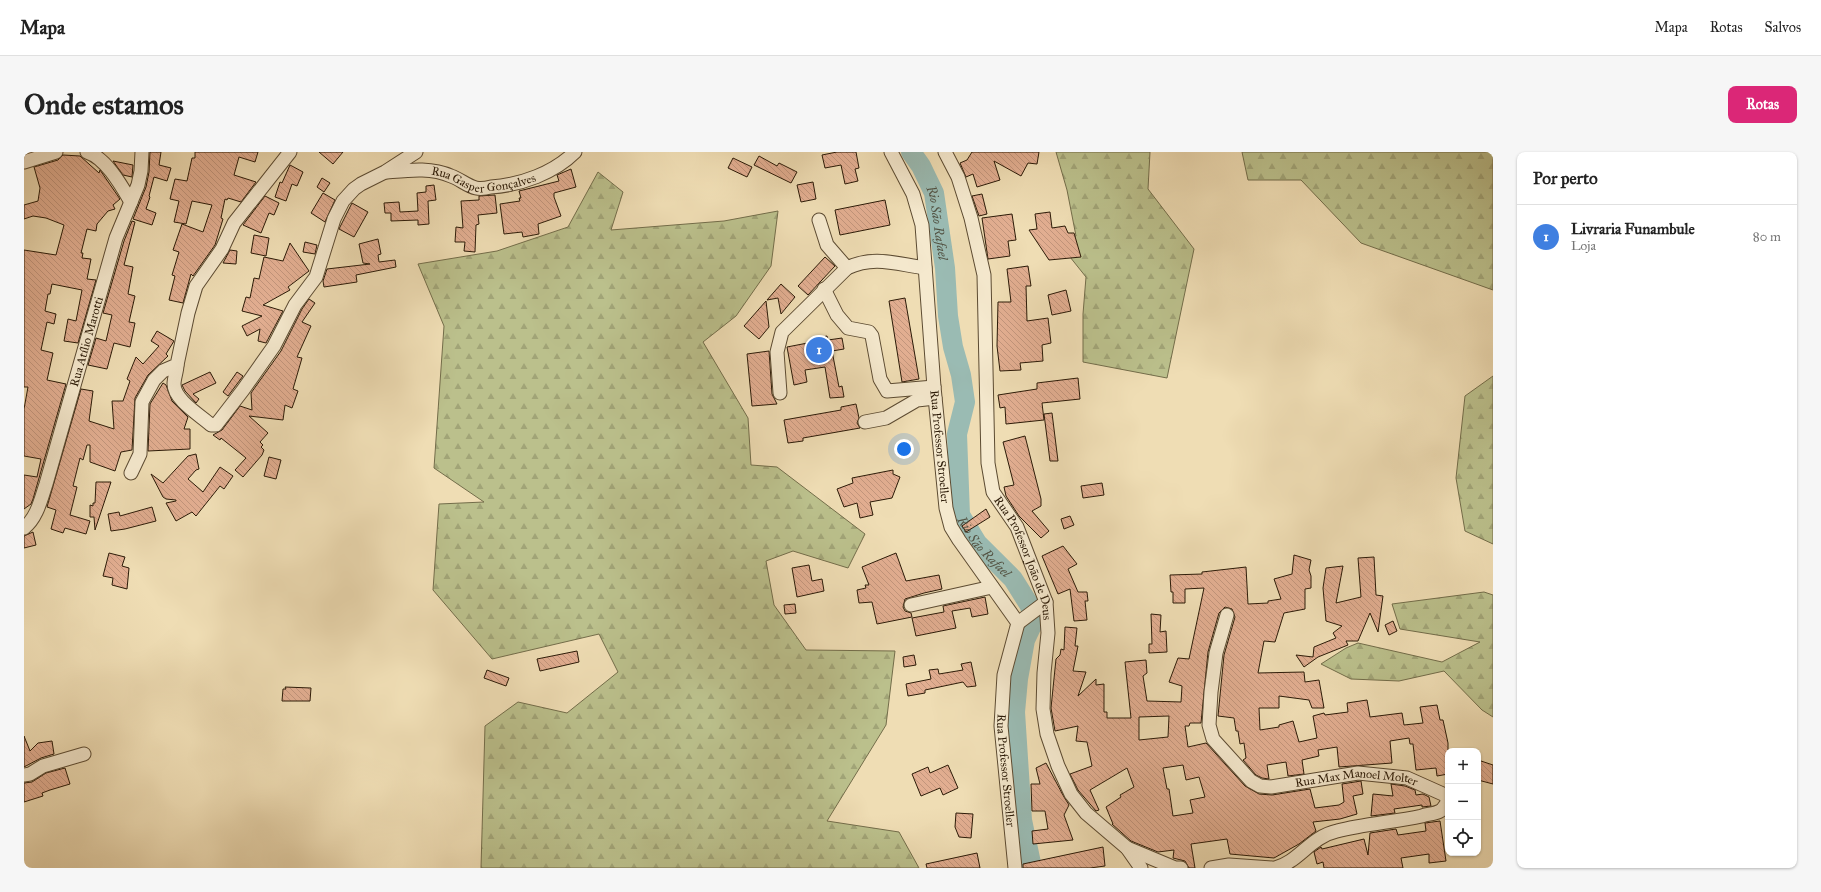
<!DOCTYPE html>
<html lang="pt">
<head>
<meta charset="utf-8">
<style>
  body { margin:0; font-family:"IM FELL Great Primer",serif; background:#f6f6f6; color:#222 }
  .controls { position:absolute; right:12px; bottom:12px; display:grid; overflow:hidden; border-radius:8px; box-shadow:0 1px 3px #0004 }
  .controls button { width:36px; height:36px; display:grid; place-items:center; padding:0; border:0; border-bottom:1px solid #e0e0e0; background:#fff; color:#222; font:20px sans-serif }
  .you { position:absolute; left:880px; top:297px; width:14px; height:14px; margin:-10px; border:3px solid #fff; border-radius:50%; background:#1a73e8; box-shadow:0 0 0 6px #1a73e833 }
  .badge { display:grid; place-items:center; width:26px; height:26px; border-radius:50%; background:#db2777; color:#fff; font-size:13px; font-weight:700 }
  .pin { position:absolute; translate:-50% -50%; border:2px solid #fff; box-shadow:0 1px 4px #0006 }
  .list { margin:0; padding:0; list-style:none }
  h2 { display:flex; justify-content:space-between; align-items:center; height:52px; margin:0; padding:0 16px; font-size:17px }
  h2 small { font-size:13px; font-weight:400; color:#767676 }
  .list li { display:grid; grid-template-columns:26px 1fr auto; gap:12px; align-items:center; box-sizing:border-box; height:64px; padding:0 16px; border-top:1px solid #e0e0e0 }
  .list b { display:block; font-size:15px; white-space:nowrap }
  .list p { margin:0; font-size:13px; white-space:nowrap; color:#767676 }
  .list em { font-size:13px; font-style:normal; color:#767676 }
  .icon { flex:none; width:22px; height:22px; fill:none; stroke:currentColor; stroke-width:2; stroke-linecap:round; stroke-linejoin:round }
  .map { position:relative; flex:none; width:1469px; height:716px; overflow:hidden; border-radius:8px }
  header { display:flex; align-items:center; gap:24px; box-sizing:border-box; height:56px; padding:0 20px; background:#fff; border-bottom:1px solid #e0e0e0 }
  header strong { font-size:19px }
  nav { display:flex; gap:22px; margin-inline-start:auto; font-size:14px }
  .intro { display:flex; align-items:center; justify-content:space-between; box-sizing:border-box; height:96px; padding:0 24px }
  h1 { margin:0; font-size:28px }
  .button { padding:10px 18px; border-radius:8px; background:#db2777; color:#fff; font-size:14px; font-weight:700 }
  main { display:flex; gap:24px; padding:0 24px }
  aside { flex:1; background:#fff; border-radius:8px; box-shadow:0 1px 3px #0004 }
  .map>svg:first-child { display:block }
  .forest { fill:url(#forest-firs); stroke:#736d4a }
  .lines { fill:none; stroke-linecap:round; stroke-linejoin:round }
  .river { stroke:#9abbb3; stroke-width:20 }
  .building { fill:url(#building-back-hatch); stroke:#2b1a07; fill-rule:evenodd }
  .minor-casing { stroke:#5c4b32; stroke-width:15 }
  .minor { stroke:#f5e9ce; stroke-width:13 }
  .labels { text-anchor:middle; stroke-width:4; stroke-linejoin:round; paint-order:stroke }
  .street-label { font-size:12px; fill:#2b1a07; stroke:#f5e9ce }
  .water-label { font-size:13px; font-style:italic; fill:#525243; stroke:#f5e9ce }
</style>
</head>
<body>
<header>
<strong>Mapa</strong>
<nav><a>Mapa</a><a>Rotas</a><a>Salvos</a></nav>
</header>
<div class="intro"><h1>Onde estamos</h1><a class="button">Rotas</a></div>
<main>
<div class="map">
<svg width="1469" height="716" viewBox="0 0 1469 716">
  <defs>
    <pattern id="forest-firs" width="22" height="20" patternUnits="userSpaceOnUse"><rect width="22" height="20" fill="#bbc08c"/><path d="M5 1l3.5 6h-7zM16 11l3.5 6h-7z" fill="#a1a477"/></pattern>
    <pattern id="building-back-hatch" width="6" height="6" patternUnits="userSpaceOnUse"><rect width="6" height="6" fill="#e2ae91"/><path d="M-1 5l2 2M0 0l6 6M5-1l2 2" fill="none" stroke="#c2957c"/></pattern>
  </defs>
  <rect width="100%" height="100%" fill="#efddb4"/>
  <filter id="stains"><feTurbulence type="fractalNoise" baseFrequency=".005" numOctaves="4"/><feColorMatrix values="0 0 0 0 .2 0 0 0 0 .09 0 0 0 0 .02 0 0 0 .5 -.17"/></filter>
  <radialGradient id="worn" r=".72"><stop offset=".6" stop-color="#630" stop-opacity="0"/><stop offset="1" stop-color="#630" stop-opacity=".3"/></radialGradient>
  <!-- forest -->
  <g class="forest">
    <polygon points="1032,0 1126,0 1124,37 1170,97 1143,226 1059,210 1059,162 1062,125 1034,90 1052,84 1043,38"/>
    <polygon points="1218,0 1469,0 1469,138 1337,91 1277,28 1224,28"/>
    <polygon points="574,20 599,40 587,78 700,69 754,59 747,114 712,164 679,190 724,266 727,313 753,315 841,382 824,416 769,399 742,409 750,453 782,498 871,499 862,573 803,669 875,680 895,716 457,716 461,574 494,550 543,561 594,520 575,482 468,507 409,438 415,352 460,350 410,316 420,174 394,112 473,99 544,75"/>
    <polygon points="1469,224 1469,392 1441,379 1432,326 1441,244"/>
    <polygon points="1460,440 1469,443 1469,565 1458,558 1420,519 1375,529 1327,527 1297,512 1322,496 1334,491 1418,510 1456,490 1376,477 1368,452"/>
  </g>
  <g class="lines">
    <!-- river -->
    <path class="river" id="s1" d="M887,0L897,14L910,41L921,116L924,164L929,195L937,223L941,250L933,282L936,363L953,391L989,427L1006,454L1009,471L1001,488L994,527L991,560L998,668L1008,716"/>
  </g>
  <!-- building -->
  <g class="building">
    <polygon points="126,0 137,0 135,13 147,16 143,29 130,25 125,44 126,45 122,57 132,61 128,73 109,67 122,35 125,20"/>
    <polygon points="171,0 234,0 231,10 215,5 210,23 232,30 217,50 204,46 203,48 201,47 197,66 199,67 191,93 169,124 167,122 159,151 145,148 151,124 148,123 155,100 149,98 158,72 179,80 188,53 168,49 162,72 150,70 155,49 146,47 151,27 163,29 168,6 171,6"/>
    <polygon points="295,0 319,0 309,12"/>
    <polygon points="813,0 832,0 835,16 831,17 834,29 821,32 817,13 801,16 798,3"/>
    <polygon points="948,0 1015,0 1013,12 1004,11 997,24 970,9 976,28 953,35 949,22 942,25 936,11 943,8"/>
    <polygon points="39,3 56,4 75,21 76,18 96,47 89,53 91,57 84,59 73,72 72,79 63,77 57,101 59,101 58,106 67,107 63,127 72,128 54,191 40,189 44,167 52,169 58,138 28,132 26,142 24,142 21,159 32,162 30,172 23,170 17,198 29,201 23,228 42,232 9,347 7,352 0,357 0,323 13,325 17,307 0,304 0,257 4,235 0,235 0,98 32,103 40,73 22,66 9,64 0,67 0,53 14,49 16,36 10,15 34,8"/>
    <polygon points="735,4 753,14 755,11 773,20 767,31 730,13"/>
    <polygon points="709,6 728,15 723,25 704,16"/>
    <polygon points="89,9 109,13 108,25 99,23"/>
    <polygon points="266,13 279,20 273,34 268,32 262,49 251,45 256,30 258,31"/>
    <polygon points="547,17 552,35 530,41 530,45 537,64 514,72 515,82 499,85 498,80 480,82 476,52 496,49 495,46 497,46 495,39 535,29 533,23"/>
    <polygon points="298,26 306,31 300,40 293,35"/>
    <polygon points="789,30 792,47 777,50 773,33"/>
    <polygon points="410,33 412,48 404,49 405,72 394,73 394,68 367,69 367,61 361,61 360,51 375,50 376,60 394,59 393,41 402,40 402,34"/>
    <polygon points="299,41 311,48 301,70 287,61"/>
    <polygon points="958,42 963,62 955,64 948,44"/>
    <polygon points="471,43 473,61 454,63 455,72 452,73 451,100 440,99 441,90 431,90 432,75 439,76 437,49 455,48 455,44"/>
    <polygon points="241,44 255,51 250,63 245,61 237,81 219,73"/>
    <polygon points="861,48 866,73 816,83 811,58"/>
    <polygon points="328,51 344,60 330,85 315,77"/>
    <polygon points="1026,60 1028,76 1041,74 1044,81 1050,81 1057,105 1025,108 1005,78 1013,77 1011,62"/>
    <polygon points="988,62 992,88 984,89 986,104 964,107 958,66"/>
    <polygon points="108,69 111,70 100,113 109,115 104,142 111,144 105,170 111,171 106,195 90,191 83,217 64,213 72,186 82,189 88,163 79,161 100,89"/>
    <polygon points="230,83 245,86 242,104 227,101"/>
    <polygon points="354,87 357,102 354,103 355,110 371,108 372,115 332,123 333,130 300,135 299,129 303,117 346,112 339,111 335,92"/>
    <polygon points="281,90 293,93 291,102 279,100"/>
    <polygon points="266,91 285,119 264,135 266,138 239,153 259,159 242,191 234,189 236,177 223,184 218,174 238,164 218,159 222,145 226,146 230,126 235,127 240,105 259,109"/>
    <polygon points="206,98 213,99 212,112 199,111"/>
    <polygon points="801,105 811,114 784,143 774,134"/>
    <polygon points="1004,114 1007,134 1002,134 1003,169 1024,166 1027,191 1018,193 1019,209 996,211 997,218 976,219 973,194 974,150 987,150 983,117"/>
    <polygon points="757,132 771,145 757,162 754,146 743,148"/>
    <polygon points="1042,138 1047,159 1028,163 1024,143"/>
    <polygon points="881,146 895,227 878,230 865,149"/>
    <polygon points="285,147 291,151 278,170 287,174 273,205 278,206 269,237 274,239 268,256 261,253 259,268 225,264 244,281 236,290 239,293 237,295 240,298 238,303 219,325 211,318 222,306 197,286 196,288 189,283 198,278 216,254 228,258 227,241 257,199 278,157"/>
    <polygon points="742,149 745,175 735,187 720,174"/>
    <polygon points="133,179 150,189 142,202 144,204 124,223 111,246 108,298 97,300 91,319 66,310 66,293 63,293 59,308 56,306 49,334 53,335 46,363 66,369 62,382 41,376 39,381 27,377 32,358 23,355 57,237 69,239 65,269 90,277 88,249 99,249 106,229 103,227 112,205 119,212 135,194 127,189"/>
    <polygon points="803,184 804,188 818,186 820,197 808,199 815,235 818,234 820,245 806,246 801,215 781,218 783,230 770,233 763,195 794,189 793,186"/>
    <polygon points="745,199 748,242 753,252 728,254 723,202"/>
    <polygon points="186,220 192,231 169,242 175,247 172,251 161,239 158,233"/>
    <polygon points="213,220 219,224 204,244 199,240"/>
    <polygon points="1054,226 1056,247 1018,251 1020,268 982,272 981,255 976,256 974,243 1013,237 1013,231"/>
    <polygon points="139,231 142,233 148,249 164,265 160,277 166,277 166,297 124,299 126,252"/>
    <polygon points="832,252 835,266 833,271 836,276 779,286 779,289 764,291 760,268 817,258 817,255"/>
    <polygon points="1028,261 1034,309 1026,309 1020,262"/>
    <polygon points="1001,284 1017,347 1017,354 1008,359 1025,379 1017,386 995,364 982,344 980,335 990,333 979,290"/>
    <polygon points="172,302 175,317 172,318 164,327 179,340 196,315 209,324 200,337 196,334 172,364 168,360 152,369 142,351 152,349 152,348 142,347 139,345 127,322 139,331 164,304"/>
    <polygon points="245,305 257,308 252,327 240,324"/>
    <polygon points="869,318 869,322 876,325 868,346 846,350 849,363 836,366 833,351 820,355 813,337 829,331 828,326"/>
    <polygon points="72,330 87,330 71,378 70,365 66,365 66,353 69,354 69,351 71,351"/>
    <polygon points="1078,331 1080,343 1059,346 1057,334"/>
    <polygon points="128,355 132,369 101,377 87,379 84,362 95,360 96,364"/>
    <polygon points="962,357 966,365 942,380 938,374"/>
    <polygon points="1046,364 1050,373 1040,377 1037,367"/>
    <polygon points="9,380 12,393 0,396 0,384"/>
    <polygon points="1039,394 1053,412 1044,417 1054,440 1063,440 1064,449 1061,449 1063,468 1050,469 1046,437 1034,442 1018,404"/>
    <polygon points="85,401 101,405 98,414 105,416 103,437 88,433 89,426 79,424"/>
    <polygon points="872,401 882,429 915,423 918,437 900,441 881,447 879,455 881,459 887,461 888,465 853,472 848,450 835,451 833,438 842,436 841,433 845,433 838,415"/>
    <path d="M1270,403L1287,408L1285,418L1287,424V436L1281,437V457L1260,461L1251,490L1240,489L1234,521L1280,520L1281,530L1295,528L1300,556H1288L1285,548L1255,544V556H1235L1236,578L1255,575V573L1269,569L1275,590L1293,586L1289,564L1300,561L1301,563L1324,560L1323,551L1343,548L1346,565L1378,561L1380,573L1399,571L1396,555L1413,553L1416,568H1419L1424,591V622L1413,624L1412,616L1392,618L1389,592H1386L1385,586L1366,589L1368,611L1315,615L1313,595L1294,598L1295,604L1278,608L1280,622L1264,624L1262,610L1243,613L1245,627L1238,626L1232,623L1219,608L1222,606L1220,591L1216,592L1214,579H1212L1210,566L1194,564L1200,503L1211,465L1208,457L1201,455L1195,461L1184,500L1177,571H1166L1165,574H1161L1164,595L1182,591L1221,634L1235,642L1248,643L1286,637L1291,656L1315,653L1320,650L1318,632L1337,629L1339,642L1329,644L1333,662L1316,667L1289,670L1292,679L1275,692L1250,706L1206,702L1203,687L1167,692L1171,716H1165L1161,709L1149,706L1150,698L1134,700L1107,689L1088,672H1089L1082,655L1097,645L1096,643L1110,635L1103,616L1066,638L1075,658L1072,659L1054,638L1046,622L1068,614L1063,590L1052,589L1054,574L1031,579L1027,556L1032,507L1036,503L1037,497L1040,498L1041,475L1053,476L1051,494H1054L1049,519L1062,520L1054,544L1072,527V533L1080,532V560H1083V566H1107L1101,510L1122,508L1123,521L1119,524L1123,549L1157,550L1158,534L1145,530L1154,506L1165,507L1180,436L1161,437V451H1149V440H1147L1146,423L1178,422V420L1222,415L1224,452L1244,451V449L1257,447L1250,427L1268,422ZM1145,564L1144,585L1115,588V565ZM1159,613L1162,628L1175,625L1181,645L1166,648L1169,661L1149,664L1145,637H1143L1139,616Z"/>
    <polygon points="1350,405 1352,443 1359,444 1354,480 1346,461 1334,489 1322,489 1324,493 1294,505 1280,515 1272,503 1289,505 1290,495 1312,486 1309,481 1318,474 1302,469 1299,436 1302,416 1319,414 1312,451 1337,445 1334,406"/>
    <polygon points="785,413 788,429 798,427 800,439 773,445 768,416"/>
    <polygon points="961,445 964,462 948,465 946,456 928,459 932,476 892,484 888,466 920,460 919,454"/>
    <polygon points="771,452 772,461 761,462 760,453"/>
    <polygon points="1127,462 1137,463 1136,480 1142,479 1143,500 1125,501 1125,492 1128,492"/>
    <polygon points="1369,469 1373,479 1365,483 1361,473"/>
    <polygon points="553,499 555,510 516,519 513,507"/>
    <polygon points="890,503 892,513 880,515 879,505"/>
    <polygon points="947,510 952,534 943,535 939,530 901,538 901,541 884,544 882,532 907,527 905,518 914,517 915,522 939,518 937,512"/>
    <polygon points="463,518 485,526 482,534 460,526"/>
    <polygon points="261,535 287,536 286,549 258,549 259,537 262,537"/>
    <polygon points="0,584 6,599 14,591 28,589 30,602 17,606 0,615"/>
    <polygon points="1454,608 1469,613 1469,632 1454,628"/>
    <polygon points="1022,611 1040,645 1045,653 1040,663 1049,688 1009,692 1008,679 1024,677 1021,659 1008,659 1007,632 1016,632 1012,616"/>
    <polygon points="924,613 934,636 919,643 916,636 897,644 888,622 904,615 906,621"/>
    <polygon points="41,616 46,632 26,638 18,641 19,644 0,650 0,631 8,630 22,621"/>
    <polygon points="1367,632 1381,634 1391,638 1392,643 1399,642 1405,645 1407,654 1398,655 1398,653 1370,657 1371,661 1347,664 1349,642 1369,644"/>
    <polygon points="932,661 949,662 947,686 935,685 931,675"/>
    <polygon points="1416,669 1422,709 1405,711 1405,702 1377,706 1379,716 1300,716 1299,710 1293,712 1290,700 1297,695 1298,697 1340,687 1344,703 1346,681 1372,677 1374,683 1402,679 1401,671"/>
    <polygon points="1079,695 1081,714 1066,716 999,716 999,712"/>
    <polygon points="953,701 956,716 903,716 902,712"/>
  </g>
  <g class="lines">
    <!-- minor casing -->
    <g class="minor-casing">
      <g id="minor">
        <path d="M63,0C82,6 97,33 107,50"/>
        <path id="s2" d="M867,0L889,42L898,73L910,235L922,356L927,375L935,388L994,471L980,523L977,574L991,716"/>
        <path id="s3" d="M921,0L934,25L947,66L960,123L964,311L969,340L993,375L1022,450L1024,481L1020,521L1019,557L1023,582L1034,614L1047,642L1062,661L1103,696L1117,716"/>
        <polyline points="0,10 32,0"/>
        <path id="s4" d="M363,20C385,18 407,15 427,24C436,27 443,34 452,36C457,37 463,36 467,35C497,33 530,21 551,0"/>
        <polyline points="795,68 803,93 823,116"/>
        <polyline points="800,137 813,163 824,176 845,180 848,184 856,227 863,239 910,235"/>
        <path d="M153,213C153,219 150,226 150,232C150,248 176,263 187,273H192L219,238L250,194L271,153L292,125L310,67L319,49L330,37L337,32L361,20L392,0"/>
        <path d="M756,241L753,200L758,180L823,116C850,103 872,112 901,116"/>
        <polyline points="841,270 862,266 893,248 911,246"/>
        <polyline points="107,321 116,302 118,250 130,228 139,219 153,213 164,161 172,134 198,97 210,71 266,0"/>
        <path id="s5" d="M0,376C13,366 17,347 22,332L92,86L114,33L117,19L118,0"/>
        <polyline points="887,453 968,435"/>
        <path id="s6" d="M1203,463L1192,501L1187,540L1185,573L1189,587L1227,629L1236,634L1247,635L1334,621L1383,626L1421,643L1424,650C1421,653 1419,658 1416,659C1411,662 1403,662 1398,664C1370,670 1341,672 1313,679C1286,685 1275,710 1251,716"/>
        <polyline points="994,471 1022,450"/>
        <polyline points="0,623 6,622 19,614 60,602"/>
        <polyline points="1103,696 1151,716 1157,716"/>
        <polyline points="1187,716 1205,713 1248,716"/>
      </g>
    </g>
    <!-- minor -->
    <use href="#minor" class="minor"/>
  </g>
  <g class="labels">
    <!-- street labels -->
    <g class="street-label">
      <text dy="4" stroke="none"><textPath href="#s4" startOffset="99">Rua Gasper Gonçalves</textPath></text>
      <text dy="4" stroke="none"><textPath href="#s5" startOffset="198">Rua Atílio Marotti</textPath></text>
      <text dy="4" stroke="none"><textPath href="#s2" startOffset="302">Rua Professor Stroeller</textPath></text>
      <text dy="4" stroke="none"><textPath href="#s3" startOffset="421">Rua Professor João de Deus</textPath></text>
      <text dy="4" stroke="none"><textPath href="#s2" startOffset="650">Rua Professor Stroeller</textPath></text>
      <text dy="4" stroke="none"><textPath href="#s6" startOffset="291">Rua Max Manoel Molter</textPath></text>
    </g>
    <!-- water labels -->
    <g class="water-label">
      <text dy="5" stroke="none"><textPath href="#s1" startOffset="77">Rio São Rafael</textPath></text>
      <text dy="5" stroke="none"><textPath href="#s1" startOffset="413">Rio São Rafael</textPath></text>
    </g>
  </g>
  <rect width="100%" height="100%" filter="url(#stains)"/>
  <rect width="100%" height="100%" fill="url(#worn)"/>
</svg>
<div class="controls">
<button>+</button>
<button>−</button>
<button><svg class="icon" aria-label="locate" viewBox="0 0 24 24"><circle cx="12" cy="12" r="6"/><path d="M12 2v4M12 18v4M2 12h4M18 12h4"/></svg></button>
</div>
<div class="you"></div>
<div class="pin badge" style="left:795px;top:198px;background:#3f7fe0">1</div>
</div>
<aside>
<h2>Por perto<small></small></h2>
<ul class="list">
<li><span class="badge" style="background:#3f7fe0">1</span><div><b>Livraria Funambule</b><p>Loja</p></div><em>80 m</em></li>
</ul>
</aside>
</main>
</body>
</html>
